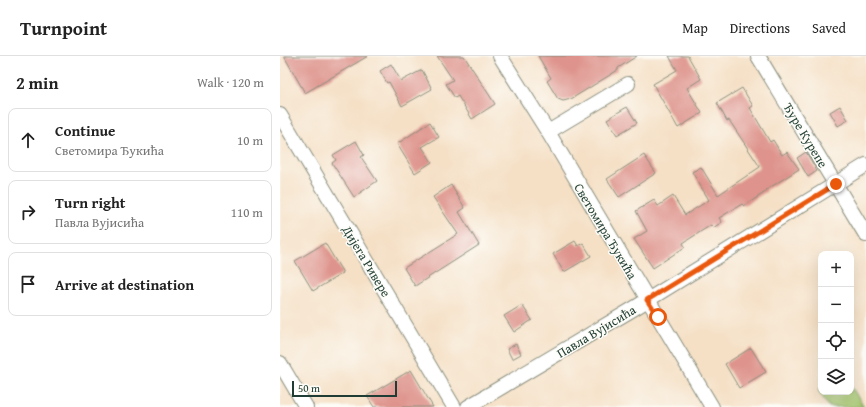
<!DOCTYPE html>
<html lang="en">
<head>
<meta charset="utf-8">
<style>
  body { margin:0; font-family:"Gentium Book Plus",serif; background:#f6f6f6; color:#222 }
  .controls { position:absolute; right:12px; bottom:12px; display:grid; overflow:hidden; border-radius:8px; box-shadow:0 4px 16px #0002 }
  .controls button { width:36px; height:36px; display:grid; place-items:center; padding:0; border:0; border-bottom:1px solid #e0e0e0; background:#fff; color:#222; font:20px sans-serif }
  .scale { position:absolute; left:12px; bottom:10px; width:105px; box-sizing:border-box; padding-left:4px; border:2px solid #1f3d34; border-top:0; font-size:11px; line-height:14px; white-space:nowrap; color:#1f3d34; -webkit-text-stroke:3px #fdfcf7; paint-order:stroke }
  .stop { position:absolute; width:12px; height:12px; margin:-9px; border:3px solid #ea580c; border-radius:50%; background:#fff }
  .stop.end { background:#ea580c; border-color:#fff; box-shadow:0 1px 4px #0008 }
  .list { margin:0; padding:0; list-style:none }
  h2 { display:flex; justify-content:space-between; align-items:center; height:52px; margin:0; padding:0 16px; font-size:17px }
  h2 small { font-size:13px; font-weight:400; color:#767676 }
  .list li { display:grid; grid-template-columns:26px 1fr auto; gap:12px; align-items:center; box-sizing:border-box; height:64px; margin:0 8px 8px; padding:0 8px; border:1px solid #e0e0e0; border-radius:8px }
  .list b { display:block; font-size:15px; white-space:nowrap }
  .list p { margin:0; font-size:13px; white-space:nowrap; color:#767676 }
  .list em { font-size:13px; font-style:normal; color:#767676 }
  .icon { flex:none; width:22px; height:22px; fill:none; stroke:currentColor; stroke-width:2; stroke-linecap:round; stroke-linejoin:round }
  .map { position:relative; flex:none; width:586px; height:351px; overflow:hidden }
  header { display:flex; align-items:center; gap:24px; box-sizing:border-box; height:56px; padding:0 20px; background:#fff; border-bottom:1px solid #e0e0e0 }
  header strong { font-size:19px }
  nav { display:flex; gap:22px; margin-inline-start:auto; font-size:14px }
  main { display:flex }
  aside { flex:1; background:#fff }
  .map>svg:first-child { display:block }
  .pitch { fill:#a5c66e; stroke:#628251 }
  .building { fill:#de948d }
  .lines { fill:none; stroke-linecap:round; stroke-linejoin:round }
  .minor-casing { stroke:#8a8e7d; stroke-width:16 }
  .minor { stroke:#fff; stroke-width:14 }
  .route { stroke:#ea580c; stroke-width:5 }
  .labels { text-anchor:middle; stroke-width:3; stroke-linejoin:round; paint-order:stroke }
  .street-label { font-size:13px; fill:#1f3d34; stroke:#fdfcf7 }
</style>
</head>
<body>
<header>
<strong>Turnpoint</strong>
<nav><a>Map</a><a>Directions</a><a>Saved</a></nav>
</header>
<main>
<aside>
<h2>2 min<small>Walk · 120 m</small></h2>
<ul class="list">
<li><svg class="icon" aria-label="ahead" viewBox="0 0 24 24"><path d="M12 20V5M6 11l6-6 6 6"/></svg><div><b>Continue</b><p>Светомира Ђукића</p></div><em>10 m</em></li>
<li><svg class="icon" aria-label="right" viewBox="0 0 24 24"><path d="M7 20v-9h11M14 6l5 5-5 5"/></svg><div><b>Turn right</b><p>Павла Вујисића</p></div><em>110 m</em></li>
<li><svg class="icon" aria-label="arrive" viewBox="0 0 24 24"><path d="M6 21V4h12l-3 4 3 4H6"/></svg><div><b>Arrive at destination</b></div></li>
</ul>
</aside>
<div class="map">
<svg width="586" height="351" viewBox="0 0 586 351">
  <rect width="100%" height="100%" fill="#fdfcf7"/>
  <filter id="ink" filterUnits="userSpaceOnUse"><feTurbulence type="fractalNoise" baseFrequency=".025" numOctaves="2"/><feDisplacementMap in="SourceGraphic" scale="8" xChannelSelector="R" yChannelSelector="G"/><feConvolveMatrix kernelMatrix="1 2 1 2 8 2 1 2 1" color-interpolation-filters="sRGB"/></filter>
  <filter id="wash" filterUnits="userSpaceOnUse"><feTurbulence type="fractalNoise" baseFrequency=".012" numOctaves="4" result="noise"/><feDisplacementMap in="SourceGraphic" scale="16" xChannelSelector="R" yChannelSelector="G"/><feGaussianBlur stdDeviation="0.9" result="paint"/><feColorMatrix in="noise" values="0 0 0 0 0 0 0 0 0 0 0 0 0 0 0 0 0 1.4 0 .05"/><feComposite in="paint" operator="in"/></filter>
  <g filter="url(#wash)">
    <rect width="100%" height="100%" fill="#f5e0c6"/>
    <!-- pitch -->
    <polygon class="pitch" points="571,330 584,351 549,351 538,334 541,332 541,336 571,336"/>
    <g id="blocks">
      <!-- building -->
      <g class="building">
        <polygon points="4,0 88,0 25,37"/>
        <polygon points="157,0 184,0 215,48 192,63 178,40 175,42 166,28 173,24"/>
        <polygon points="258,0 357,0 338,12 338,14 291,43 283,45 278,43 267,25 271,22"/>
        <polygon points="389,0 408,0 421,23 407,32 422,57 398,72 373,28 397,14"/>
        <polygon points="111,8 121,25 142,14 152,33 122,50 109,26 107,27 100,15"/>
        <polygon points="462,32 473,50 470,52 490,86 493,84 502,99 507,96 519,113 486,134 487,135 464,150 462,148 439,162 442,166 433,172 431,169 403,187 405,191 373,212 354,183 367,175 356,155 374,144 378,150 393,140 405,159 429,144 412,116 421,111 438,139 480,111 449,64 447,65 437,47"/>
        <polygon points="560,50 568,64 558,70 550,56"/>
        <polygon points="347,51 357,67 337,79 327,63"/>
        <polygon points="150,66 159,81 142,91 152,106 135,117 117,88"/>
        <polygon points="76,85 84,99 81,101 97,125 74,141 52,107 56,104 53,99"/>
        <polygon points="526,96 537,115 528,121 517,102"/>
        <polygon points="364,99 376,117 339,141 327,123"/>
        <polygon points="171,129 185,152 179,156 199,189 135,230 124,212 178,178 153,141"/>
        <polygon points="295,185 298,190 303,187 311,200 284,216 273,198"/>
        <polygon points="45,187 63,217 33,235 15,205"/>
        <polygon points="242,249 252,264 234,276 224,260"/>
        <polygon points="236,288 241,298 232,303 227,293"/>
        <polygon points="471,292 486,316 459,332 445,308"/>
        <polygon points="131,314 153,351 94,351 87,340"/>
      </g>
    </g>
  </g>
  <g filter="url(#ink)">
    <use href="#blocks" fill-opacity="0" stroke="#8a8e7d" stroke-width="1"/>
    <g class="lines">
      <!-- minor casing -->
      <g class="minor-casing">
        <g id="minor">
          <polyline points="220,0 268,76 432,351"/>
          <polyline points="478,0 586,179"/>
          <polyline points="0,59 174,351"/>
          <polyline points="268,76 348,28"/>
          <polyline points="0,307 26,351"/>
          <polyline points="188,351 353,253 586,109"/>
        </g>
      </g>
      <!-- minor -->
      <use href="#minor" class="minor"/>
    </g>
  </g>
  <g class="lines" filter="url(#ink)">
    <!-- route -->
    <polyline class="route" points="378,261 367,244 556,128"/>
  </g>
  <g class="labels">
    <!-- street labels -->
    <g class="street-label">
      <text transform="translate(526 79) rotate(59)" y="5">Ђуре Курепе</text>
      <text transform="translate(326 175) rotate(59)" y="5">Светомира Ђукића</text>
      <text transform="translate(87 205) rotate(59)" y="5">Дијега Ривере</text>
      <text transform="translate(316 275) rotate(-31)" y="5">Павла Вујисића</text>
    </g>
  </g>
</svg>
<div class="controls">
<button>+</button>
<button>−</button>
<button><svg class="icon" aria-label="locate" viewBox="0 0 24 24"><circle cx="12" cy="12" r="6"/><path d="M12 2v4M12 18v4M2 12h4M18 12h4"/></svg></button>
<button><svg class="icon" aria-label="layers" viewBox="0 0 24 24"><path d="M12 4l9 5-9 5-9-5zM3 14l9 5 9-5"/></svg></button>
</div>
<div class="scale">50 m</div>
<div class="stop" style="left:378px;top:261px"></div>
<div class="stop end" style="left:556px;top:128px"></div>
</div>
</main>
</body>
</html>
